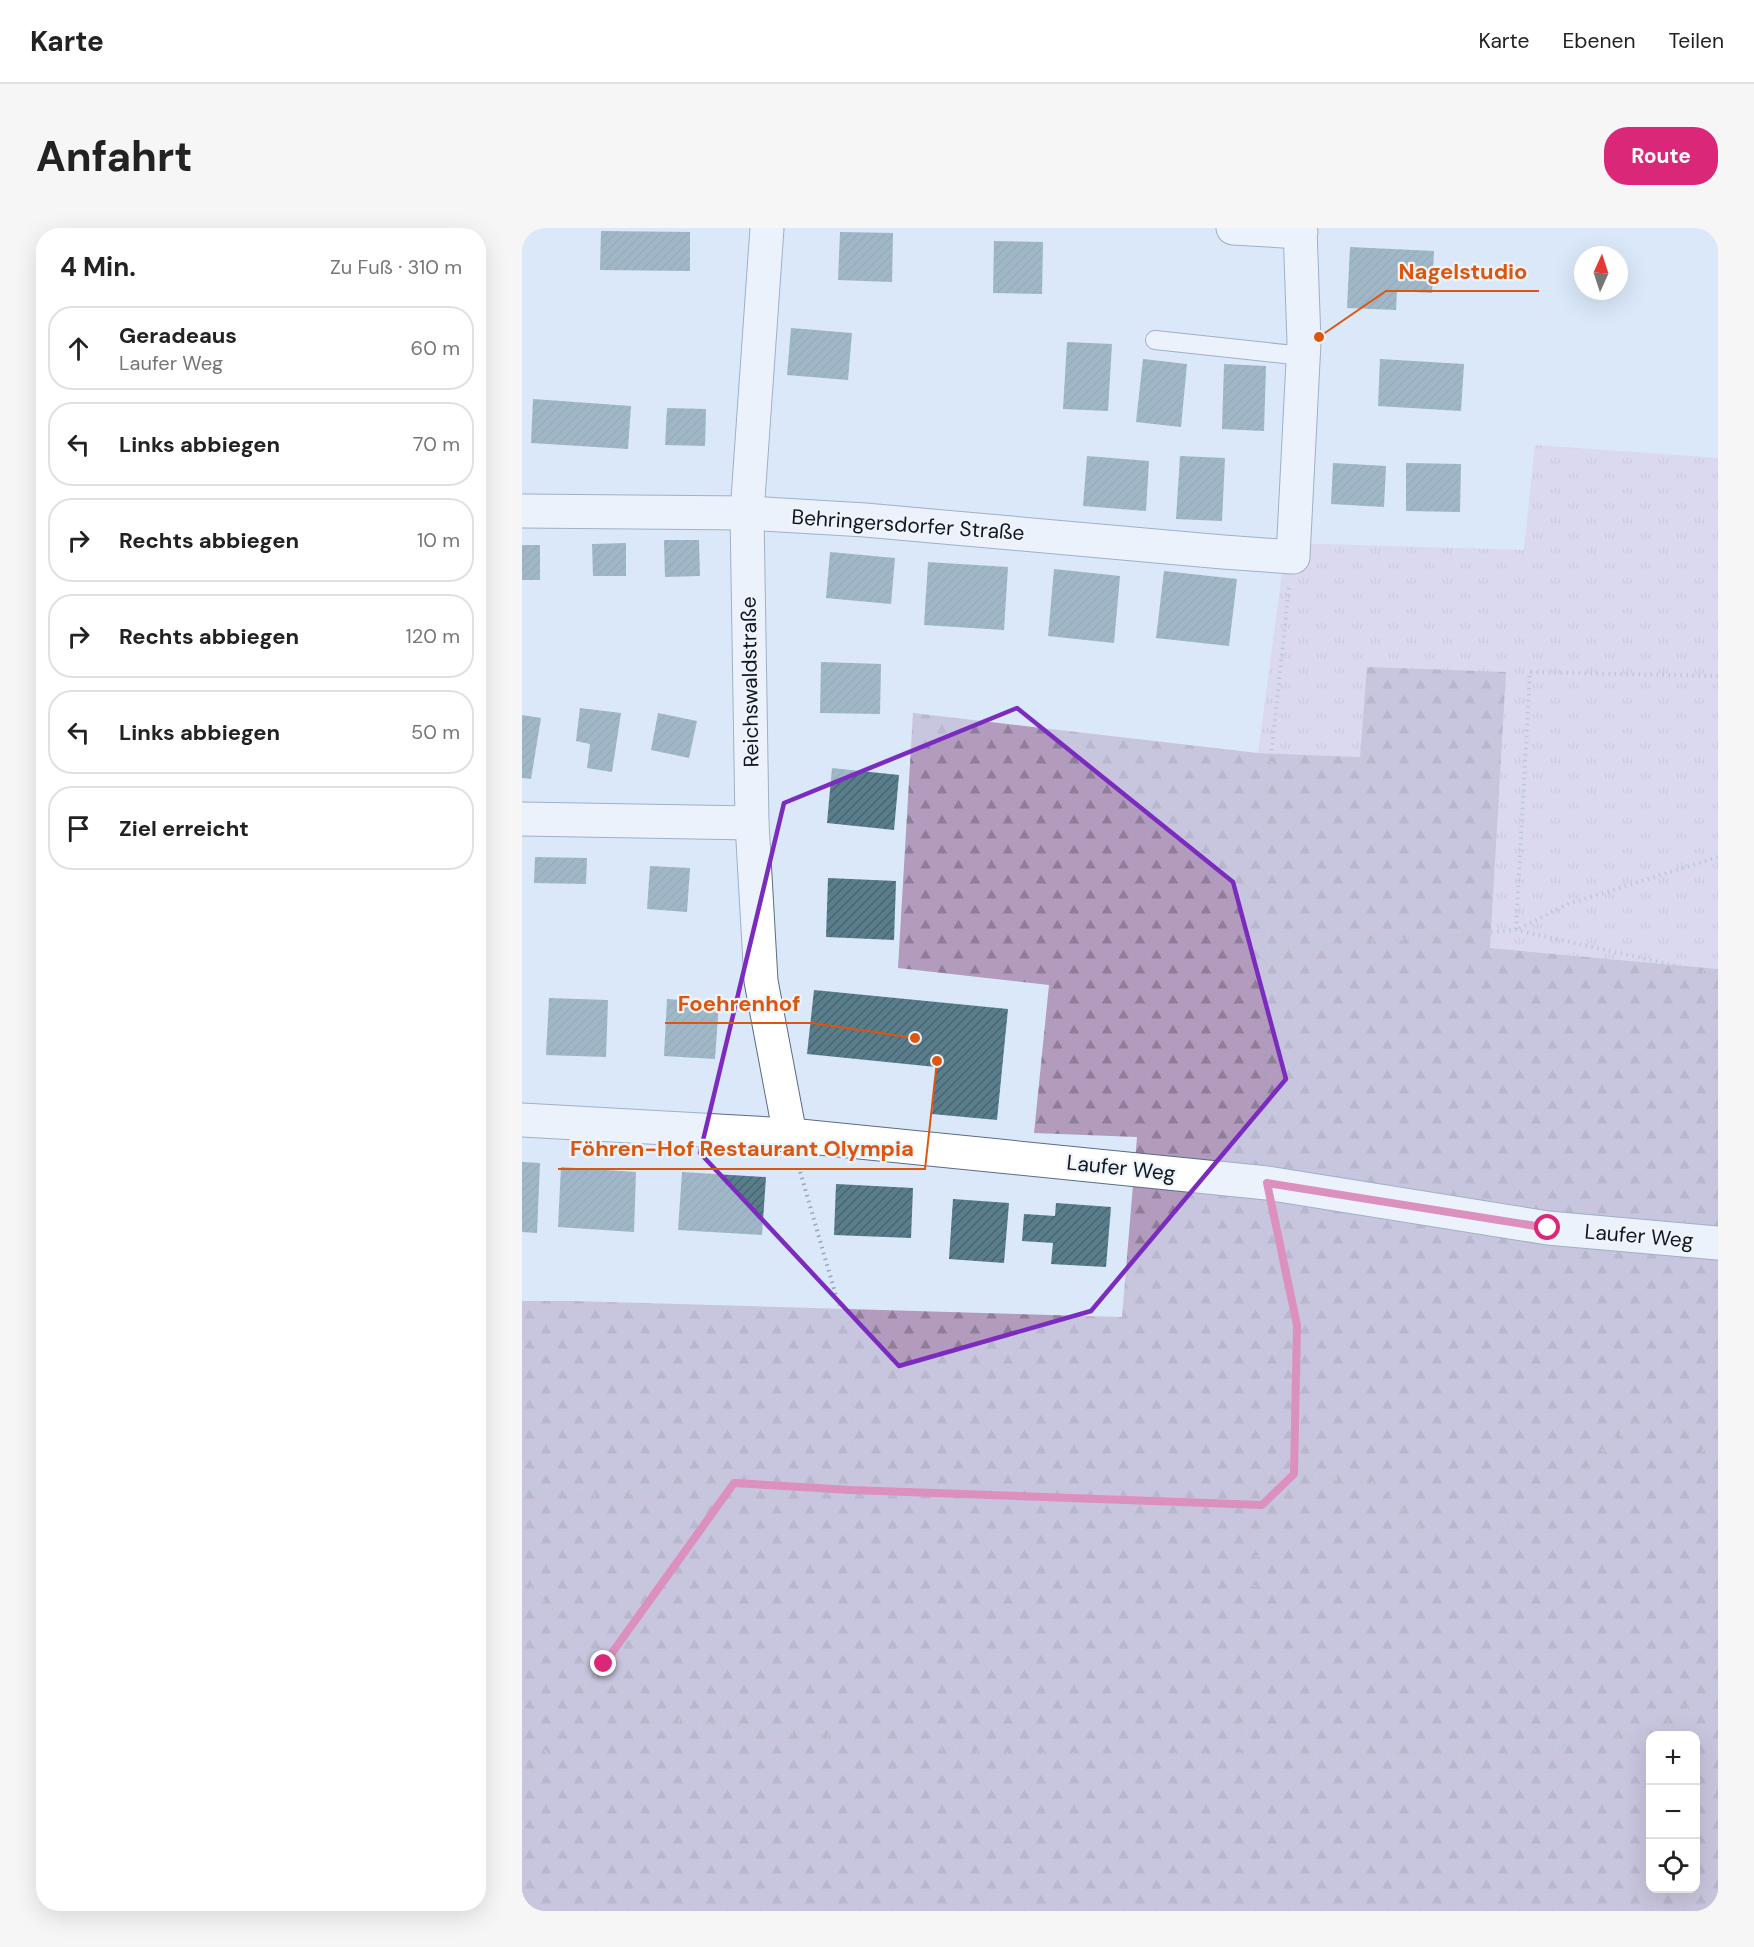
<!DOCTYPE html>
<html lang="de">
<head>
<meta charset="utf-8">
<style>
  body { margin:0; font-family:"DM Sans",sans-serif; background:#f6f6f6; color:#222 }
  .controls { position:absolute; right:18px; bottom:18px; display:grid; overflow:hidden; border-radius:12px; box-shadow:0 6px 24px #0002 }
  .controls button { width:54px; height:54px; display:grid; place-items:center; padding:0; border:0; border-bottom:2px solid #e0e0e0; background:#fff; color:#222; font:30px sans-serif }
  .compass { position:absolute; left:1052px; top:18px; width:54px; height:54px; border-radius:50%; background:#fff; box-shadow:0 6px 24px #0002; rotate:3deg }
  .stop { position:absolute; width:18px; height:18px; margin:-14px; border:4px solid #db2777; border-radius:50%; background:#fff }
  .stop.end { background:#db2777; border-color:#fff; box-shadow:0 2px 6px #0008 }
  .list { margin:0; padding:0; list-style:none }
  h2 { display:flex; justify-content:space-between; align-items:center; height:78px; margin:0; padding:0 24px; font-size:26px }
  h2 small { font-size:20px; font-weight:400; color:#767676 }
  .list li { display:grid; grid-template-columns:39px 1fr auto; gap:18px; align-items:center; box-sizing:border-box; height:84px; margin:0 12px 12px; padding:0 12px; border:2px solid #e0e0e0; border-radius:24px }
  .list b { display:block; font-size:22px; white-space:nowrap }
  .list p { margin:0; font-size:20px; white-space:nowrap; color:#767676 }
  .list em { font-size:20px; font-style:normal; color:#767676 }
  .icon { flex:none; width:33px; height:33px; fill:none; stroke:currentColor; stroke-width:2; stroke-linecap:round; stroke-linejoin:round }
  .map { position:relative; flex:none; width:1196px; height:1683px; overflow:hidden; border-radius:24px }
  header { display:flex; align-items:center; gap:36px; box-sizing:border-box; height:84px; padding:0 30px; background:#fff; border-bottom:2px solid #e0e0e0 }
  header strong { font-size:28px }
  nav { display:flex; gap:33px; margin-inline-start:auto; font-size:21px }
  .intro { display:flex; align-items:center; justify-content:space-between; box-sizing:border-box; height:144px; padding:0 36px }
  h1 { margin:0; font-size:42px }
  .button { padding:15px 27px; border-radius:24px; background:#db2777; color:#fff; font-size:21px; font-weight:700 }
  main { display:flex; gap:36px; padding:0 36px }
  aside { flex:1; background:#fff; border-radius:24px; box-shadow:0 6px 24px #0002 }
  .map>svg:first-child { display:block }
  .grass { fill:url(#grass-tufts) }
  .forest { fill:url(#forest-firs); fill-rule:evenodd }
  .building { fill:url(#building-hatch) }
  .lines { fill:none; stroke-linecap:round; stroke-linejoin:round }
  .service-casing { stroke:#596d86; stroke-width:20 }
  .minor-casing { stroke:#596d86; stroke-width:35 }
  .tertiary-casing { stroke:#596d86; stroke-width:35 }
  .path { stroke:#99a5b4; stroke-width:4; stroke-dasharray:1.5 4.5; stroke-linecap:butt }
  .service { stroke:#fff; stroke-width:18 }
  .minor { stroke:#fff; stroke-width:33 }
  .tertiary { stroke:#fff; stroke-width:33 }
  .route { stroke:#db2777; stroke-width:8 }
  .marked { fill:none; stroke:#7b2cbf; stroke-width:4.5; stroke-linejoin:round }
  .labels { text-anchor:middle; stroke-width:4.5; stroke-linejoin:round; paint-order:stroke }
  .street-label { font-size:21px; fill:#0f1721; stroke:#eff4fa }
  .leader { fill:none; stroke:#dd560d; stroke-width:2 }
  .callout-dot { fill:#dd560d; stroke:#eff4fa; stroke-width:2 }
  .callout-label { font-size:22px; text-anchor:middle; font-weight:bold; fill:#dd560d; stroke:#eff4fa; stroke-width:4.5; stroke-linejoin:round; paint-order:stroke }
</style>
</head>
<body>
<header>
<strong>Karte</strong>
<nav><a>Karte</a><a>Ebenen</a><a>Teilen</a></nav>
</header>
<div class="intro"><h1>Anfahrt</h1><a class="button">Route</a></div>
<main>
<aside>
<h2>4 Min.<small>Zu Fuß · 310 m</small></h2>
<ul class="list">
<li><svg class="icon" aria-label="ahead" viewBox="0 0 24 24"><path d="M12 20V5M6 11l6-6 6 6"/></svg><div><b>Geradeaus</b><p>Laufer Weg</p></div><em>60 m</em></li>
<li><svg class="icon" aria-label="left" viewBox="0 0 24 24"><path d="M17 20v-9H6M10 6l-5 5 5 5"/></svg><div><b>Links abbiegen</b></div><em>70 m</em></li>
<li><svg class="icon" aria-label="right" viewBox="0 0 24 24"><path d="M7 20v-9h11M14 6l5 5-5 5"/></svg><div><b>Rechts abbiegen</b></div><em>10 m</em></li>
<li><svg class="icon" aria-label="right" viewBox="0 0 24 24"><path d="M7 20v-9h11M14 6l5 5-5 5"/></svg><div><b>Rechts abbiegen</b></div><em>120 m</em></li>
<li><svg class="icon" aria-label="left" viewBox="0 0 24 24"><path d="M17 20v-9H6M10 6l-5 5 5 5"/></svg><div><b>Links abbiegen</b></div><em>50 m</em></li>
<li><svg class="icon" aria-label="arrive" viewBox="0 0 24 24"><path d="M6 21V4h12l-3 4 3 4H6"/></svg><div><b>Ziel erreicht</b></div></li>
</ul>
</aside>
<div class="map">
<svg width="1196" height="1683" viewBox="0 0 1196 1683">
  <defs>
    <pattern id="grass-tufts" width="24" height="20" patternUnits="userSpaceOnUse" patternTransform="scale(1.5)"><rect width="24" height="20" fill="#dac8e3"/><path d="M3 7l-1-3M5 7V3M7 7l1-3M15 17l-1-3M17 17v-4M19 17l1-3" fill="none" stroke="#baabc2"/></pattern>
    <pattern id="forest-firs" width="22" height="20" patternUnits="userSpaceOnUse" patternTransform="scale(1.5)"><rect width="22" height="20" fill="#b29bbd"/><path d="M5 1l3.5 6h-7zM16 11l3.5 6h-7z" fill="#8f7d99"/></pattern>
    <pattern id="building-hatch" width="6" height="6" patternUnits="userSpaceOnUse" patternTransform="scale(1.5)"><rect width="6" height="6" fill="#597d8b"/><path d="M-1 1l2-2M0 6l6-6M5 7l2-2" fill="none" stroke="#486571"/></pattern>
  </defs>
  <rect width="100%" height="100%" fill="#dae8f9"/>
  <!-- grass -->
  <polygon class="grass" points="1013,217 1196,230 1196,741 968,720 983,444 839,529 736,525 764,315 1002,322"/>
  <!-- forest -->
  <path class="forest" d="M845,439L984,444L968,720L1196,741V1683H0V1073H52L600,1089L615,909L512,905L527,757L376,740L391,485L736,525L838,529ZM1128,1508H1174V1660H1128Z"/>
  <!-- building -->
  <g class="building">
    <polygon points="79,3 168,4 168,43 78,42"/>
    <polygon points="318,4 371,5 370,54 316,52"/>
    <polygon points="472,13 521,14 520,66 471,65"/>
    <polygon points="828,19 912,23 910,65 875,63 874,82 825,80"/>
    <polygon points="269,100 330,105 326,152 265,147"/>
    <polygon points="545,114 590,116 586,183 541,181"/>
    <polygon points="621,131 665,136 659,199 614,194"/>
    <polygon points="858,131 942,136 939,183 856,178"/>
    <polygon points="702,136 744,138 742,203 700,201"/>
    <polygon points="11,171 109,178 106,221 9,215"/>
    <polygon points="145,180 184,181 183,218 143,217"/>
    <polygon points="565,228 627,233 624,283 561,278"/>
    <polygon points="658,228 703,230 700,293 654,291"/>
    <polygon points="811,235 864,238 862,279 809,276"/>
    <polygon points="884,235 939,236 938,284 884,283"/>
    <polygon points="142,312 177,312 178,348 143,349"/>
    <polygon points="104,315 104,348 71,348 70,316"/>
    <rect x="0" y="317" width="18" height="35"/>
    <polygon points="308,324 373,330 369,376 304,370"/>
    <polygon points="406,334 486,339 482,402 402,397"/>
    <polygon points="532,341 598,348 592,415 526,408"/>
    <polygon points="642,343 715,351 707,418 634,410"/>
    <polygon points="299,434 359,436 358,486 298,485"/>
    <polygon points="58,480 99,485 90,544 65,540 68,516 54,513"/>
    <polygon points="136,485 175,493 167,530 129,522"/>
    <polygon points="0,487 19,490 9,551 0,550"/>
    <polygon points="310,540 377,547 372,602 305,595"/>
    <polygon points="13,629 65,630 64,656 12,655"/>
    <polygon points="128,638 168,640 165,684 125,681"/>
    <polygon points="306,650 374,653 372,712 304,709"/>
    <polygon points="292,762 486,781 475,892 410,886 414,839 285,826"/>
    <polygon points="27,770 86,772 84,829 24,827"/>
    <polygon points="145,771 197,775 193,831 142,828"/>
    <polygon points="0,934 18,935 15,1005 0,1004"/>
    <polygon points="39,939 114,944 112,1004 36,999"/>
    <polygon points="160,944 244,949 240,1007 156,1002"/>
    <polygon points="314,956 391,960 389,1010 312,1007"/>
    <polygon points="431,971 487,975 482,1035 427,1031"/>
    <polygon points="534,975 589,979 584,1039 529,1036 531,1015 500,1013 502,986 533,988"/>
  </g>
  <g class="lines">
    <!-- service casing -->
    <g class="service-casing">
      <polyline id="service" points="633,112 781,128"/>
    </g>
    <!-- minor casing -->
    <g class="minor-casing">
      <g id="minor">
        <polyline points="245,0 225,285 230,595 239,753 268,907"/>
        <polyline points="711,0 779,4"/>
        <polyline points="0,283 225,285 343,292 701,324 771,329 782,114 778,0"/>
        <polyline points="0,591 230,595"/>
      </g>
    </g>
    <!-- tertiary casing -->
    <g class="tertiary-casing">
      <polyline id="tertiary" points="0,892 268,907 745,955 1026,1000 1196,1015"/>
    </g>
    <!-- path -->
    <g class="path">
      <polyline points="1196,448 1008,444 994,702 1046,676 1196,629"/>
      <polyline points="742,722 994,702 1196,747"/>
      <polyline points="745,924 739,623 767,360"/>
      <polyline points="772,1246 858,1256 893,1297 928,1315 1030,1285 1088,1214 1127,1187 1173,1207 1196,1247"/>
      <polyline points="0,1261 77,1268 212,1255 329,1262 330,1123 277,940"/>
      <polyline points="329,1262 740,1277 772,1246 775,1097 752,988"/>
      <polyline points="0,1351 132,1490 476,1526 982,1527 1134,1503 1196,1460"/>
      <polyline points="717,1526 740,1277"/>
      <polyline points="0,1559 82,1436 211,1255"/>
    </g>
    <!-- service -->
    <use href="#service" class="service"/>
    <!-- minor -->
    <use href="#minor" class="minor"/>
    <!-- tertiary -->
    <use href="#tertiary" class="tertiary"/>
  </g>
  <g class="lines">
    <!-- route -->
    <polyline class="route" points="82,1436 212,1255 329,1262 740,1277 772,1246 775,1097 745,955 1026,1000"/>
  </g>
  <!-- marked area -->
  <path d="M0 0H1196V1683H0ZM495,480L711,654L764,851L569,1083L377,1138L178,925L262,575Z" fill="#dae8f9" fill-opacity=".55" fill-rule="evenodd"/>
  <path class="marked" d="M495,480L711,654L764,851L569,1083L377,1138L178,925L262,575Z"/>
  <g class="labels">
    <!-- street labels -->
    <g class="street-label">
      <text transform="translate(386 297) rotate(4)" y="7">Behringersdorfer Straße</text>
      <text transform="translate(228 454) rotate(-91)" y="7">Reichswaldstraße</text>
      <text transform="translate(599 940) rotate(6)" y="7">Laufer Weg</text>
      <text transform="translate(1117 1008) rotate(5)" y="7">Laufer Weg</text>
    </g>
  </g>
  <!-- callouts -->
  <path class="leader" d="M797 109L864 63H1017M393 810L290 795H143M415 833L403 941H36"/>
  <g class="callout-dot">
    <circle cx="797" cy="109" r="6"/>
    <circle cx="393" cy="810" r="6"/>
    <circle cx="415" cy="833" r="6"/>
  </g>
  <g class="callout-label">
    <text x="941" y="51">Nagelstudio</text>
    <text x="217" y="783">Foehrenhof</text>
    <text x="220" y="928">Föhren-Hof Restaurant Olympia</text>
  </g>
</svg>
<div class="controls">
<button>+</button>
<button>−</button>
<button><svg class="icon" aria-label="locate" viewBox="0 0 24 24"><circle cx="12" cy="12" r="6"/><path d="M12 2v4M12 18v4M2 12h4M18 12h4"/></svg></button>
</div>
<svg class="compass" viewBox="-18 -18 36 36"><path d="M0-13l5 13h-10z" fill="#e53935"/><path d="M0 13l5-13h-10z" fill="#767676"/></svg>
<div class="stop" style="left:1026px;top:1000px"></div>
<div class="stop end" style="left:82px;top:1436px"></div>
</div>
</main>
</body>
</html>
